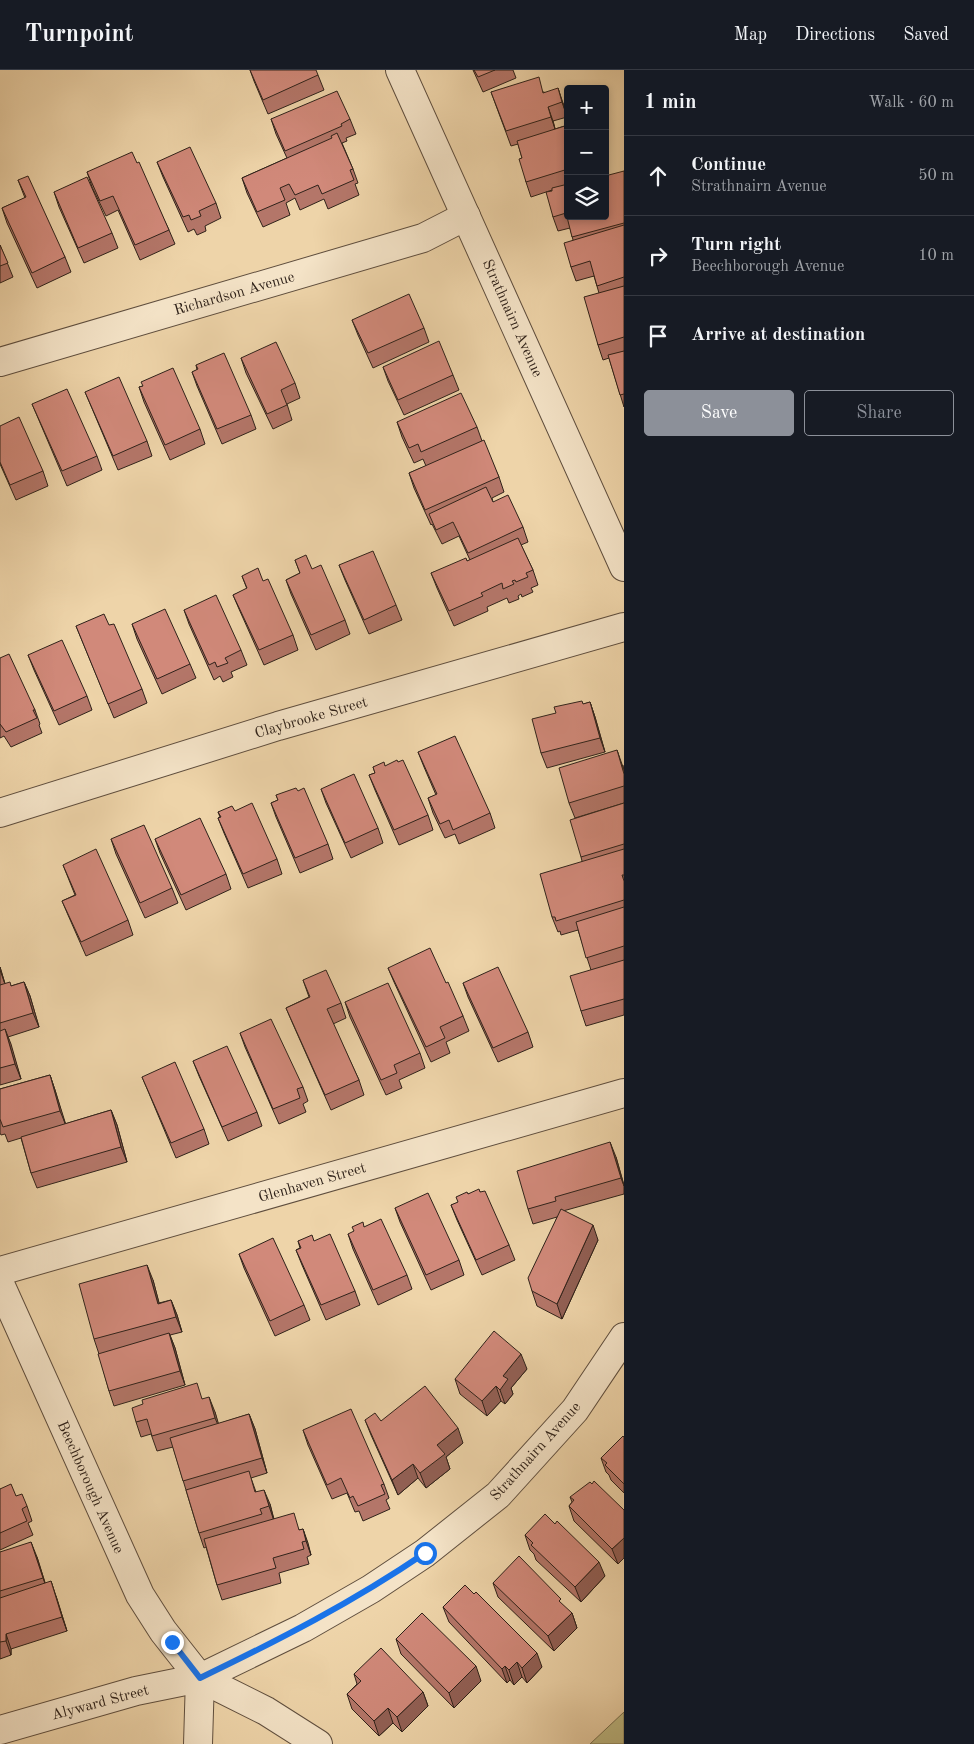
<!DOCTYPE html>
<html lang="en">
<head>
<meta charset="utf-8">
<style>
  body { margin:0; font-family:"Old Standard TT",serif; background:#242831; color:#f1f3f6 }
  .controls { position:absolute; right:15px; top:15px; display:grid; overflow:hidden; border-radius:5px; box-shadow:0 2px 8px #0003 }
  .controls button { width:45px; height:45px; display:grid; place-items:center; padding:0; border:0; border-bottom:1px solid #363941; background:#171b24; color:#f1f3f6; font:25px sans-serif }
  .stop { position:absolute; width:15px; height:15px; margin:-11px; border:4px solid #1a73e8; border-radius:50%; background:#fff }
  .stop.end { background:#1a73e8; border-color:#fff; box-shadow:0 1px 5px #0008 }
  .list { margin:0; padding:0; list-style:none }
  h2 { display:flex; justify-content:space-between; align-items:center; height:65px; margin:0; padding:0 20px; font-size:21px }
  h2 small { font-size:16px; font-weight:400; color:#9ea1a6 }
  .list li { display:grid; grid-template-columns:32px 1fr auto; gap:15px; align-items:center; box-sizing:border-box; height:80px; padding:0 20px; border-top:1px solid #363941 }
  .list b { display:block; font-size:19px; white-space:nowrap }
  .list p { margin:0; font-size:16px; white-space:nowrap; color:#9ea1a6 }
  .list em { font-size:16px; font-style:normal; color:#9ea1a6 }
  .actions { display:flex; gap:10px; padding:15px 20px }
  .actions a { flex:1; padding:11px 0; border:1px solid #8c9099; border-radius:5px; text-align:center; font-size:18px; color:#8c9099 }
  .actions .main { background:#8c9099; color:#fff }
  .icon { flex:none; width:28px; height:28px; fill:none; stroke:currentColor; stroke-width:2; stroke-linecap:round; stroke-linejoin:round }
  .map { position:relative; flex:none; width:624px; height:1674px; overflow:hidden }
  header { display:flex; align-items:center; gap:30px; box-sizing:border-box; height:70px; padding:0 25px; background:#171b24; border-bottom:1px solid #363941 }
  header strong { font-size:24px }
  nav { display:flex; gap:28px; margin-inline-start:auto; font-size:18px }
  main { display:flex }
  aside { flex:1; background:#171b24 }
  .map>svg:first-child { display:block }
  .green { fill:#bfbb84; stroke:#776e4f }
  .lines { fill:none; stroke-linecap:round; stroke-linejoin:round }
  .minor-casing { stroke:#5f4e3e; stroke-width:30 }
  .tertiary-casing { stroke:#5f4e3e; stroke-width:30 }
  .minor { stroke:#f4e3c7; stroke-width:28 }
  .tertiary { stroke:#f4e3c7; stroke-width:28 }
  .wall { fill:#b47669; stroke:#2f221a }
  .shaded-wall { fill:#926055; stroke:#2f221a }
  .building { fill:#d1897a; stroke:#2f221a }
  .route { stroke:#1a73e8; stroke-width:6 }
  .labels { text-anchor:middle; stroke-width:5; stroke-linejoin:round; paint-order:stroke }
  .street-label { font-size:15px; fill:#2f221a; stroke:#f4e3c7 }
</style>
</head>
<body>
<header>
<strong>Turnpoint</strong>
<nav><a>Map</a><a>Directions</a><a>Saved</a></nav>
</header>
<main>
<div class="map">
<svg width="624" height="1674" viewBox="0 0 624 1674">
  <rect width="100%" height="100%" fill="#eed4a9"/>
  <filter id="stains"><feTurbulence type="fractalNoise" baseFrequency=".004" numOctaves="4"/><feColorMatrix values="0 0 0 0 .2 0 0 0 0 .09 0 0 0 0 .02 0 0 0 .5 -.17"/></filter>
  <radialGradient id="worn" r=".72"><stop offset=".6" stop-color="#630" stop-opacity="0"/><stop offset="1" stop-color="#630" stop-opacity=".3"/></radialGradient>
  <!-- green -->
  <polygon class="green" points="624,1642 624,1674 590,1674"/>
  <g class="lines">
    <!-- minor casing -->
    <g class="minor-casing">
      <g id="minor">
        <polyline points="400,0 624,497"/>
        <polyline points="0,292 423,168 466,146"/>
        <polyline points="0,743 278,656 624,557"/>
        <polyline points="0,1201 624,1023"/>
        <polyline points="0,1660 136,1621 200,1608 303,1558 371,1519 425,1483 498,1425 575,1340 624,1267"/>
        <polyline points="198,1674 200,1608"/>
      </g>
    </g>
    <!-- tertiary casing -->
    <g class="tertiary-casing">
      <polyline id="tertiary" points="0,1214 140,1525 163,1561 200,1608 266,1641 318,1674"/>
    </g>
    <!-- minor -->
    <use href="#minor" class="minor"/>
    <!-- tertiary -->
    <use href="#tertiary" class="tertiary"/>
  </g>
  <!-- wall -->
  <g class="wall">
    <polygon points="250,0 318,5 324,20 268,44 254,11"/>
    <polygon points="473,0 513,0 516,8 483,22"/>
    <polygon points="491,22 544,22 563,33 567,47 553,51 555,59 568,55 568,146 624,101 624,337 609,288 603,290 598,275 599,223 594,206 576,211 571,197 573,170 570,158 558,161 553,147 552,120 531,127 526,112 522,88 518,74 511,76"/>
    <polygon points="271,49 350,49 356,64 346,68 347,71 342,73 353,99 358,113 355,114 359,125 328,139 324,129 300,140 295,128 286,133 290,145 263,157 247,123 242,108 287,88 276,64"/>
    <polygon points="157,92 216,133 221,148 205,156 206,161 197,165 194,159 188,162 163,107"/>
    <polygon points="137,93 169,160 175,174 140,190 118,140 106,146 92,117 87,102"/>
    <polygon points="18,110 65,187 71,202 37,218 7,153 2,138 25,128"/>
    <polygon points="54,122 112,163 118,178 84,193 59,137"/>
    <polygon points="0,175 13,207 0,213"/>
    <polygon points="352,250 424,258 429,272 373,298 358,265"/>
    <polygon points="241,288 295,313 300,328 287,334 292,350 273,359 246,303"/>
    <polygon points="196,295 251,345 256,359 222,374 197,316 192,302 197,300"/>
    <polygon points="383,297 453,305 459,320 404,345 388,311"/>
    <polygon points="143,316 200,359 205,374 170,390 144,332 139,317"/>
    <polygon points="85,322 147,371 152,386 118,400 91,336"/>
    <polygon points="32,334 97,386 102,400 67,416 38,348"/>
    <polygon points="397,352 477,357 482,371 499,407 504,422 492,428 493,432 523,457 528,472 521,475 533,500 538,515 531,518 533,522 522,527 521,524 518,526 519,529 509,533 507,528 487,537 488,541 454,556 437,518 431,503 470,490 459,466 442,474 432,454 431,455 414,418 409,403 426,396 423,389 414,393 402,367"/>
    <polygon points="0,356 43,401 48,416 16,430 0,394"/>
    <polygon points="295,490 345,550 350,564 316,580 291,524 286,510 300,503"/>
    <polygon points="339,495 396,535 402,550 369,564 345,510"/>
    <polygon points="242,506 293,565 298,580 264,595 239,539 233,525 247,519"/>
    <polygon points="184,540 241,580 247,595 231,602 233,607 223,612 220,606 214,610 189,554"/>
    <polygon points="132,554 190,594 196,608 162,624 137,569"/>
    <polygon points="76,556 142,619 147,633 114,648"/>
    <polygon points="28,585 87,626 92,640 59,655 34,600"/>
    <polygon points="0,588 35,640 40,654 39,655 42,663 11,677 4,666 0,668"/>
    <polygon points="590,632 595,647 605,682 547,698 541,683 556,643"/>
    <polygon points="418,682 490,743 495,758 459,774 455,764 445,768 433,743 428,728 436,725 424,697"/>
    <polygon points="623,695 624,700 624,733 575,748 569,733"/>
    <polygon points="385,696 428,745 433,760 399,775 375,720 369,705 375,703 373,697"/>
    <polygon points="321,719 378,758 383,773 351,788 326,733"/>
    <polygon points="276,725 328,774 333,789 300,803 276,747 271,733 278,730"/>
    <polygon points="624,733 624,945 586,956 581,941 591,900 578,860 561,865 560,861 558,862 552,847 582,791 581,787"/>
    <polygon points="235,741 277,789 282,804 248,818 224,763 218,748 220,747 218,742"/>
    <polygon points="111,769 172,818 178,833 145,848 116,784"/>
    <polygon points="155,769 226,804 231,819 186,840 160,783"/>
    <polygon points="63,795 128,850 133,865 86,886 68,845 62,831 75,825"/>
    <polygon points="0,897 5,914 11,916 24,912 30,926 39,957 8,967 21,1009 0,1015"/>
    <polygon points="388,898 446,913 463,946 469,961 446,972 450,983 431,992 394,912"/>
    <polygon points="303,910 341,933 346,948 333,954 359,1010 364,1025 331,1040 292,952 286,938 309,927"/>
    <polygon points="463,913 528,962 533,977 498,992 468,927"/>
    <polygon points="345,932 420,983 425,998 399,1010 402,1018 386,1025 350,947"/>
    <polygon points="240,963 303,1017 308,1031 303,1034 306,1042 279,1054 245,977"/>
    <polygon points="193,991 257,1042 262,1056 228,1071 199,1006"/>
    <polygon points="50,1005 55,1020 65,1054 111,1040 117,1055 127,1092 37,1118 31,1103 21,1068 8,1072 5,1064 1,1065 0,1063 0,1019"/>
    <polygon points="142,1007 204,1059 209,1074 176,1088 148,1021"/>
    <polygon points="616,1087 624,1115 624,1124 563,1141 598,1170 562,1249 537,1236 532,1221 557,1147 533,1154 528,1139"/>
    <polygon points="481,1122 509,1175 515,1190 482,1205 457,1150 451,1135 458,1133 468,1124"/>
    <polygon points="395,1138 459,1190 464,1205 431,1220 400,1152"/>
    <polygon points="348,1164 407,1205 412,1219 378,1235 353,1179"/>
    <polygon points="298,1171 314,1171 355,1221 360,1235 326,1250 302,1195 296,1180 300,1178"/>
    <polygon points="239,1184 304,1235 310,1250 275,1266 244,1198"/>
    <polygon points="153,1210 159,1233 171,1230 177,1245 182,1262 170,1265 175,1278 185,1315 114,1336 109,1321 99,1284 94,1269"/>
    <polygon points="527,1299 511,1318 513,1324 505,1334 501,1331 487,1346 460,1324 455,1309"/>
    <polygon points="203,1329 215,1342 218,1354 249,1344 255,1359 267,1403 251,1408 256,1422 270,1434 274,1449 300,1460 303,1459 311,1485 307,1487 309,1494 279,1503 281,1513 222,1530 217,1515 206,1477 204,1478 199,1463 173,1377 157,1381 151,1364 141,1367 136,1352"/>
    <polygon points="365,1350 381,1351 463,1373 446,1387 450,1399 426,1418 418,1408 398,1425 371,1365"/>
    <polygon points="303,1360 384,1414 389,1428 386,1430 390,1439 363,1451 359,1441 355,1442 347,1423 332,1429 308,1375"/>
    <polygon points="624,1367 624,1423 611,1410 609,1405 606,1402 601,1388"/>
    <polygon points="0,1419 16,1426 27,1436 32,1451 28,1453 33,1465 0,1480"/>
    <polygon points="570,1427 624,1440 624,1488 618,1494 574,1451 569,1436 572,1432"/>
    <polygon points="525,1465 605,1506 581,1532 536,1490 534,1484 530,1480"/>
    <polygon points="0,1482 37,1487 45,1513 56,1526 67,1561 11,1579 11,1585 0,1589"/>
    <polygon points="493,1513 572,1543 577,1558 554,1581 498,1527"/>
    <polygon points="443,1537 542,1597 527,1613 522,1607 514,1615 510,1610 507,1613 449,1552"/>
    <polygon points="396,1569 481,1611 454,1638 401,1584"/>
    <polygon points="354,1604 423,1622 428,1636 402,1662 393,1653 379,1666 352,1639 347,1624 357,1614"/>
  </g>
  <!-- shaded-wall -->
  <g class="shaded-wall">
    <polygon points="558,18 563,33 567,47 562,32"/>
    <polygon points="548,37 553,51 556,62 551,47"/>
    <polygon points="590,632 595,647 605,682 600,668"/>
    <polygon points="617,680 624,700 624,704"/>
    <polygon points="0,897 6,917 0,900"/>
    <polygon points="24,912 30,926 39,957 33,943"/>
    <polygon points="5,959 11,974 21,1009 15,994"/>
    <polygon points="50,1005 55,1020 66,1055 60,1041"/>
    <polygon points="111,1040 117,1055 127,1092 121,1077"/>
    <polygon points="610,1072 616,1087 624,1116 621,1108"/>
    <polygon points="593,1155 598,1170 562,1249 557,1234"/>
    <polygon points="147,1195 153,1210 163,1248 158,1234"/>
    <polygon points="171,1230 177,1245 182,1262 176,1247"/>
    <polygon points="169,1263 175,1278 185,1315 180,1301"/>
    <polygon points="521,1284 527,1299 511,1318 513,1324 505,1334 500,1320 503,1306"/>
    <polygon points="496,1316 501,1331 487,1346 482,1331"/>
    <polygon points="209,1327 215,1342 221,1362 215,1348"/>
    <polygon points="249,1344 255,1359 267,1403 262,1388"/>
    <polygon points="458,1358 463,1373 446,1387 450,1399 426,1418 420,1403 437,1375"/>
    <polygon points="413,1394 418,1408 398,1425 392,1410"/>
    <polygon points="264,1420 270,1434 274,1451 269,1436"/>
    <polygon points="303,1459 308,1473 311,1485 306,1471"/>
    <polygon points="624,1468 624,1488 618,1494 612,1479"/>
    <polygon points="31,1472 37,1487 48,1522 43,1508"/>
    <polygon points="599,1492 605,1506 581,1532 575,1517"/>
    <polygon points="51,1511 56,1526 67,1561 62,1547"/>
    <polygon points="572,1543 577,1558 554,1581 548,1566"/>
    <polygon points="6,1564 11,1579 11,1585 6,1571"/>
    <polygon points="537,1583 542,1597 527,1613 522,1598"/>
    <polygon points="517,1592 522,1607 514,1615 509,1600"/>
    <polygon points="476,1596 481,1611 454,1638 449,1623"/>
    <polygon points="505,1596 510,1610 507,1613 502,1599"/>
    <polygon points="423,1622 428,1636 402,1662 397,1647"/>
    <polygon points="388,1638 393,1653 379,1666 374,1651"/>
  </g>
  <!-- building -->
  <g class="building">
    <polygon points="250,0 316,0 318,5 263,30"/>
    <polygon points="474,0 495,0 478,7"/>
    <polygon points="539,7 543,23 558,18 562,32 548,37 551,47 506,61 491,22"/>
    <polygon points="337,21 350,49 341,54 342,56 285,81 271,49"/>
    <polygon points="568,55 568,99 526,112 519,89 522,88 517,71"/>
    <polygon points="337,63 353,99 350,100 354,110 322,124 318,115 295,125 289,114 280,118 285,130 257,142 242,108 332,68 331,66"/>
    <polygon points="190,77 216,133 199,141 201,146 191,150 189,145 183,147 157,92"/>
    <polygon points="132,82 137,93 139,92 169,160 135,175 113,126 100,131 87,102"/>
    <polygon points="624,101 624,153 572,167 566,143 553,147 546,122 552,121 552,118 568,114 568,146 605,146 605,106"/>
    <polygon points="28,106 65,187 32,203 2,138 26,127 18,110"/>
    <polygon points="87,107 112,163 78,178 54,122"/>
    <polygon points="624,155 624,207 597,216 590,191 571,197 564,173"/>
    <polygon points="0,175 8,193 0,196"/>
    <polygon points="624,216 624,267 598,275 584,227"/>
    <polygon points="409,224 424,258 368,283 352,250"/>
    <polygon points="439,271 453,305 398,330 383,297"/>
    <polygon points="276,272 295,313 281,320 287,335 267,344 241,288"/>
    <polygon points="624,281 624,324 620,325 608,285"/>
    <polygon points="224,283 251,345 217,359 192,302 198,299 196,295"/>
    <polygon points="173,298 200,359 165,375 139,317 143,316 141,312"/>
    <polygon points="119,307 147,371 113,386 85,322"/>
    <polygon points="67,319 97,386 62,401 32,334"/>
    <polygon points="461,323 477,357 421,382 418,374 409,378 397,352"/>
    <polygon points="19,347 43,401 10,415 0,392 0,356"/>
    <polygon points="484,370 499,407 425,440 409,403"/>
    <polygon points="486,417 493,432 508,425 523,457 468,483 453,452 436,460 429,444"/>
    <polygon points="518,468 533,500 526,503 528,507 516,512 515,510 512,511 514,514 503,519 502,513 481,523 483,526 449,541 431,503 466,488 467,491"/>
    <polygon points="373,481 396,535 364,550 339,495"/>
    <polygon points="306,485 312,499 321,495 345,550 311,565 286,510 300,503 295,490"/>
    <polygon points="258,498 263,511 268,509 293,565 259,580 233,525 247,518 242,506"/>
    <polygon points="216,525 241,580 225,588 228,593 217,597 215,592 209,595 184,540"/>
    <polygon points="165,539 190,594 157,609 132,554"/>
    <polygon points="104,544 109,555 114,554 142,619 108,634 76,556"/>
    <polygon points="62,570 87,626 54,641 28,585"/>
    <polygon points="9,584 35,640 33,640 37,648 6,662 0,654 0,588"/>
    <polygon points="582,631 583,634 590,632 600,668 541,683 532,649 556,643 554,637"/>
    <polygon points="455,666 490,743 453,760 449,750 440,754 428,728 437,724 418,682"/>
    <polygon points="617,680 624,704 624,716 569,733 559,698"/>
    <polygon points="397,690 398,692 403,690 428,745 394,760 369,705 375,703 373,697 384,692 385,696"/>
    <polygon points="354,704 378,758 345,773 321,719"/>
    <polygon points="296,718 298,721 304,718 328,774 295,788 271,733 278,730 276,725"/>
    <polygon points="252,733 277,789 243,804 218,748 221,747 218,742 232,736 235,741"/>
    <polygon points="624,733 624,774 581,787 570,750"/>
    <polygon points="200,748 226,804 181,825 155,769"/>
    <polygon points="144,755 172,818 140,833 111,769"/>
    <polygon points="96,779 128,850 81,872 62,831 76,825 63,795"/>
    <polygon points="624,779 624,805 622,805 624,811 624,830 556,851 555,847 552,847 540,804"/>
    <polygon points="624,837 624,876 586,888 576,852"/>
    <polygon points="430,878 446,913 448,912 463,946 440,957 445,968 426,977 388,898"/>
    <polygon points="624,890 624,929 581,941 570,906"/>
    <polygon points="498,897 528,962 493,978 463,913"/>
    <polygon points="326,900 341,933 327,939 359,1010 325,1025 286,938 310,927 303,910"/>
    <polygon points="10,912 11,916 24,912 33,943 0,953 0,915"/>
    <polygon points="388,913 420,983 394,995 397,1003 381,1010 345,932"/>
    <polygon points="271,949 303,1017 297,1019 300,1028 273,1039 240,963"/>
    <polygon points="5,959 15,994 0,998 0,961"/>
    <polygon points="227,976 257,1042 222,1057 193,991"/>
    <polygon points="175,992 204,1059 171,1073 142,1007"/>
    <polygon points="50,1005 60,1041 3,1057 0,1049 0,1019"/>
    <polygon points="111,1040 121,1077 31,1103 21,1067"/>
    <polygon points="610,1072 621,1108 555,1127 556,1131 528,1139 517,1101"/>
    <polygon points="479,1119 480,1122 485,1121 509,1175 476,1190 451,1135 458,1132 456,1127 467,1122 468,1124"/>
    <polygon points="428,1123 459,1190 426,1205 395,1138"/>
    <polygon points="561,1139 593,1155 557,1234 532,1221 528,1208"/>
    <polygon points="381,1149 407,1205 373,1220 348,1164 354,1161 352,1157 363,1152 364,1157"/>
    <polygon points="330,1164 355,1221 321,1235 296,1180 301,1178 298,1171 312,1165 314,1171"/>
    <polygon points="273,1168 304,1235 270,1251 239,1184"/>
    <polygon points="147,1195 158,1234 171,1230 176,1247 94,1269 79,1214"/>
    <polygon points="494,1261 521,1284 503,1306 508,1309 500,1320 496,1316 482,1331 455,1309"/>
    <polygon points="169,1263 180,1301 109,1321 98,1284"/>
    <polygon points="197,1313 202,1329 209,1327 215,1348 152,1366 147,1349 136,1352 132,1338 143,1334 142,1330"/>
    <polygon points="425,1316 458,1358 437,1375 445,1384 420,1403 413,1394 392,1410 365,1350 375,1343 381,1351"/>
    <polygon points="351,1339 384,1414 381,1415 385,1424 358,1436 353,1426 350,1428 341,1408 327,1415 303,1360"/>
    <polygon points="249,1344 262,1388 183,1411 170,1368"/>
    <polygon points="623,1366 624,1367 624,1414 605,1395 607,1393 601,1388"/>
    <polygon points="249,1401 255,1422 264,1420 269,1436 260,1439 262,1444 199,1463 186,1420"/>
    <polygon points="594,1411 624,1440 624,1468 612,1479 569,1436 574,1430 570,1427 590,1412 592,1414"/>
    <polygon points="11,1414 16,1426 22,1424 27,1436 22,1439 27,1451 0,1463 0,1419"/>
    <polygon points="294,1443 299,1460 303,1459 306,1471 302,1472 304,1479 273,1488 276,1498 217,1515 204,1469"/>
    <polygon points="545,1444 555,1454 557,1451 599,1492 575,1517 531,1475 533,1473 525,1465"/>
    <polygon points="31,1472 43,1508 0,1521 0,1482"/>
    <polygon points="519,1486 561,1529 559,1531 572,1543 548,1566 493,1513"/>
    <polygon points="51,1511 62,1547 6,1564 6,1571 0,1572 0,1528"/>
    <polygon points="465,1515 474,1524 476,1522 537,1583 522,1598 517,1592 509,1600 505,1596 502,1599 443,1537"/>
    <polygon points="422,1543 476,1596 449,1623 396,1569"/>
    <polygon points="381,1578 423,1622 397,1647 388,1638 374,1651 347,1624 361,1611 354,1604"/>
  </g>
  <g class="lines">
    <!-- route -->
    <path class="route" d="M172,1572L200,1608C279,1570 353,1532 425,1483"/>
  </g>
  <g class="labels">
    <!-- street labels -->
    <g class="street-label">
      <text transform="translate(234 223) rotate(-16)" y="5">Richardson Avenue</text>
      <text transform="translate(513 248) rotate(66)" y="5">Strathnairn Avenue</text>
      <text transform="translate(311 647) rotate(-16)" y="5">Claybrooke Street</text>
      <text transform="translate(312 1112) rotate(-16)" y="5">Glenhaven Street</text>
      <text transform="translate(535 1381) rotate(-48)" y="5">Strathnairn Avenue</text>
      <text transform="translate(91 1417) rotate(66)" y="5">Beechborough Avenue</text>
      <text transform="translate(100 1632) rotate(-15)" y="5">Alyward Street</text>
    </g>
  </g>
  <rect width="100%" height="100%" filter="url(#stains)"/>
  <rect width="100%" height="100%" fill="url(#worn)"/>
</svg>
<div class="controls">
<button>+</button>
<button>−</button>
<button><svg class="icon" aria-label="layers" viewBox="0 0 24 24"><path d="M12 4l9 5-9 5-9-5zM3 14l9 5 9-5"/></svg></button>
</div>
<div class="stop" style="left:425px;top:1483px"></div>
<div class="stop end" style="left:172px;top:1572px"></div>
</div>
<aside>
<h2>1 min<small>Walk · 60 m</small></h2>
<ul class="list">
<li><svg class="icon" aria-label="ahead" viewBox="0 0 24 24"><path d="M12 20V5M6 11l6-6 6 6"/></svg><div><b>Continue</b><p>Strathnairn Avenue</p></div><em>50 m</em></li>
<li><svg class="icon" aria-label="right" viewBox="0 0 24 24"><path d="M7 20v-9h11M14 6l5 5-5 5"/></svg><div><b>Turn right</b><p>Beechborough Avenue</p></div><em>10 m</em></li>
<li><svg class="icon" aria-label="arrive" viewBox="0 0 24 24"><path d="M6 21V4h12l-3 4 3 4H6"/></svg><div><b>Arrive at destination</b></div></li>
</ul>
<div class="actions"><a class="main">Save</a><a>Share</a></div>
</aside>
</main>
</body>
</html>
